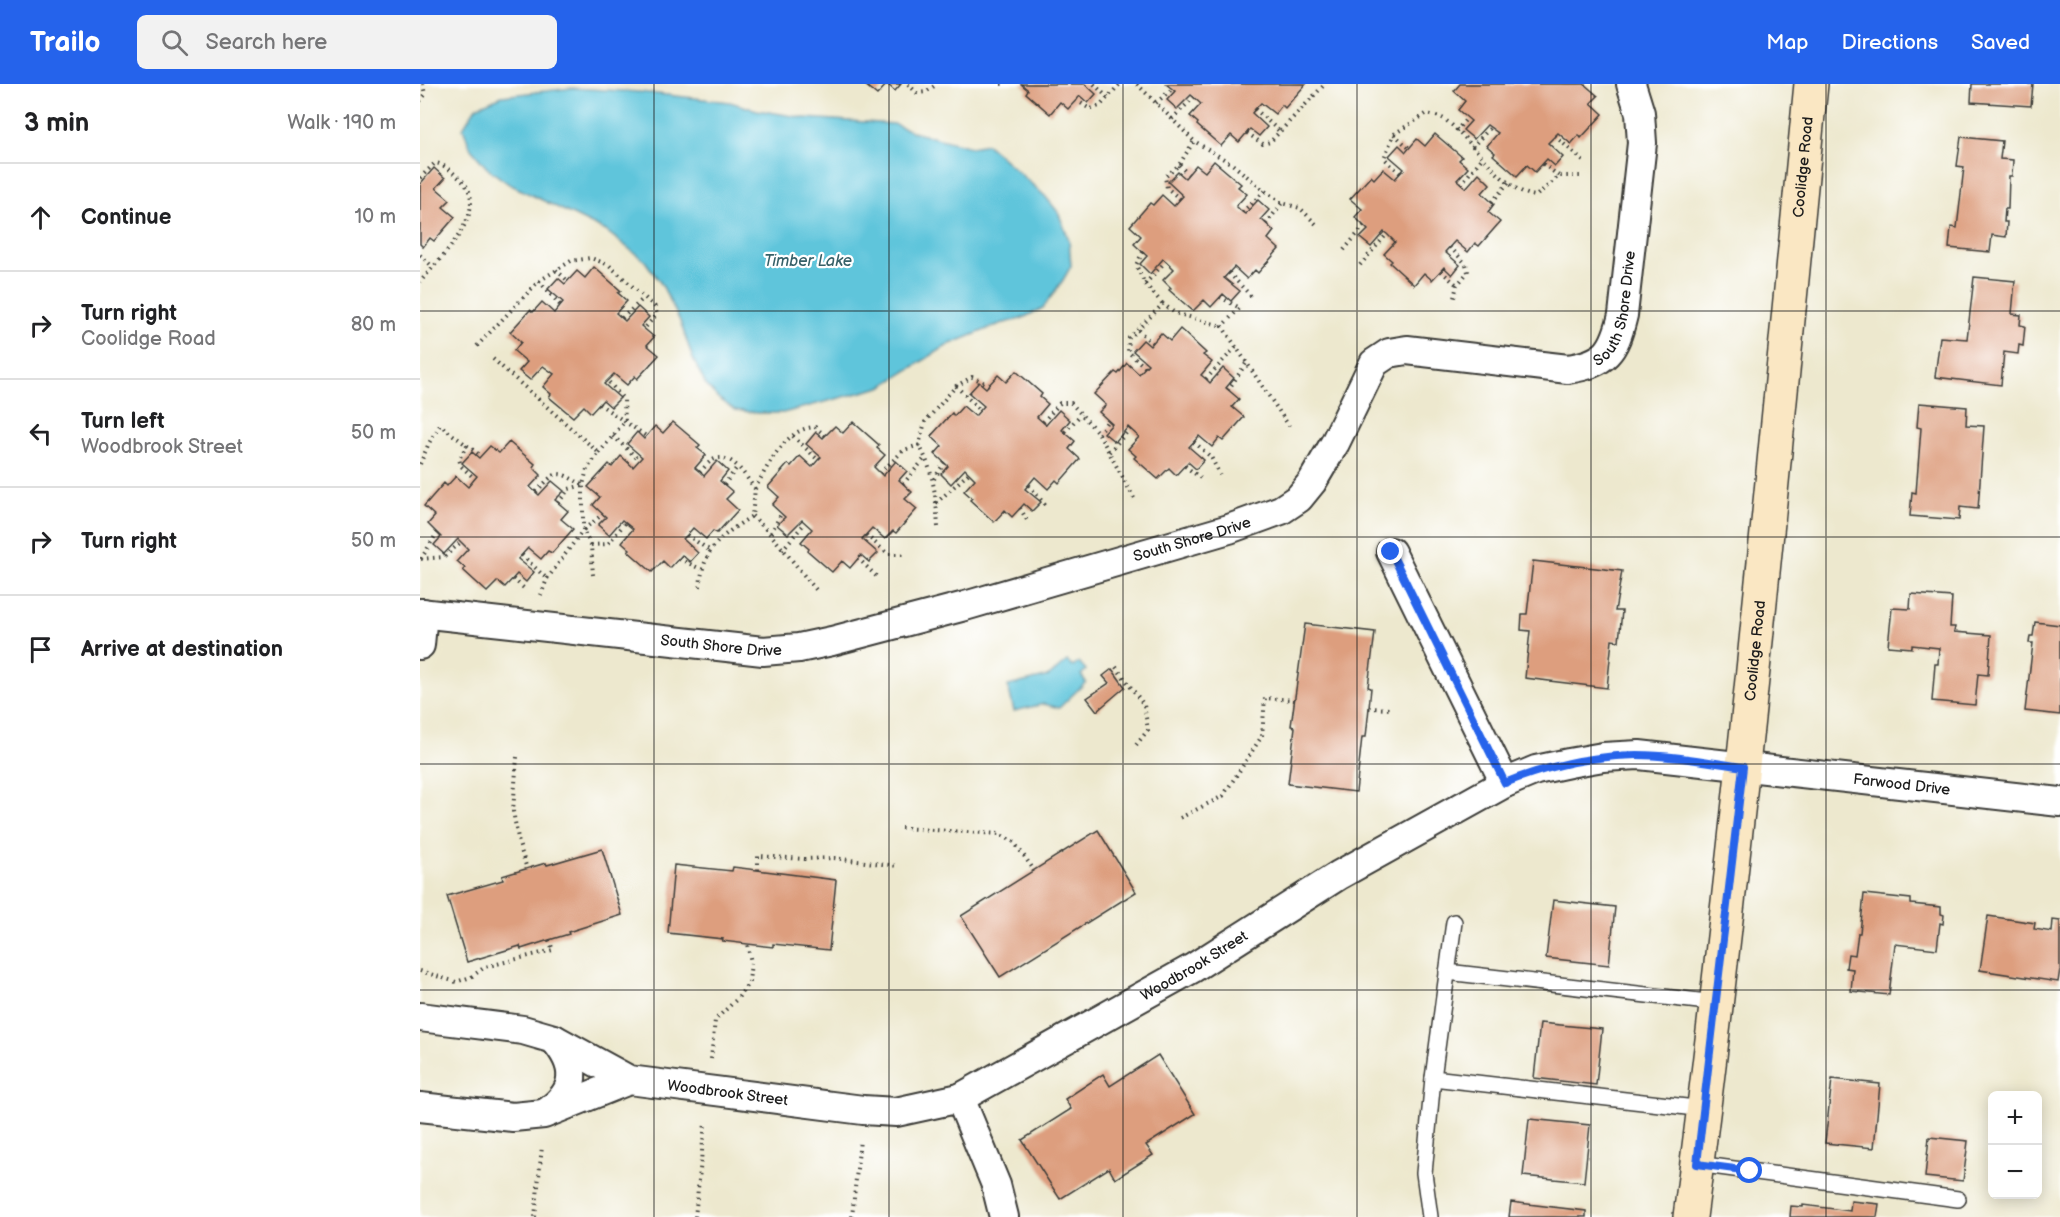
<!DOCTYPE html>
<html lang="en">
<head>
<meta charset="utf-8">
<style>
  body { margin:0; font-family:"Balsamiq Sans",sans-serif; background:#f2f2f2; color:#202124 }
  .controls { position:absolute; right:18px; bottom:18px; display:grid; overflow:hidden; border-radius:9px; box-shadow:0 3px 15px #0003 }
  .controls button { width:54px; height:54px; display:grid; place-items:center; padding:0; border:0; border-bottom:2px solid #e0e0e0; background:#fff; color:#202124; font:30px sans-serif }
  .stop { position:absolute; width:18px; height:18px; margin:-14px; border:4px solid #2563eb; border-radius:50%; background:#fff }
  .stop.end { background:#2563eb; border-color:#fff; box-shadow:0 2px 6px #0008 }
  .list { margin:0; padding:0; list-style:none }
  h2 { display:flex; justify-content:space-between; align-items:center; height:78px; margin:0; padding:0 24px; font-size:26px }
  h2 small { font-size:20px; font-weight:400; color:#757577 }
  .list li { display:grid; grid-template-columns:39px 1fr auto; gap:18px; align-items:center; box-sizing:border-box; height:108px; padding:0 24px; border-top:2px solid #e0e0e0 }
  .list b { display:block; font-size:22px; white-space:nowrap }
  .list p { margin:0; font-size:20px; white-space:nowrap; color:#757577 }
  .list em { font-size:20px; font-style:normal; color:#757577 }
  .icon { flex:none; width:33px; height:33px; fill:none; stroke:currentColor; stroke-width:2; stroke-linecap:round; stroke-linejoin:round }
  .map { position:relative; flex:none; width:1640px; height:1133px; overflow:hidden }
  header { display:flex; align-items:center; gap:36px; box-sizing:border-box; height:84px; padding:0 30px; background:#2563eb; color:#fff }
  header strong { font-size:28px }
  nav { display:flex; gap:33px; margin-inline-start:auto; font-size:21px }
  .search { width:420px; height:54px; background:#f2f2f2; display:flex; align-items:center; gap:15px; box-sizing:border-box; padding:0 21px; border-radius:9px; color:#757577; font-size:22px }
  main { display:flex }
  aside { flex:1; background:#fff }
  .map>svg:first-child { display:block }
  .water { fill:#5ec5db; stroke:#3d707c; stroke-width:1.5 }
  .building { fill:#dd9e7e }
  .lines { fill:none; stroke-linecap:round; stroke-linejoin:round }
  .lane-casing { stroke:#3b3b37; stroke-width:18 }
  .street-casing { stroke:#3b3b37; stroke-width:32 }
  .secondary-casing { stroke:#3b3b37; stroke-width:36 }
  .path { stroke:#3b3b37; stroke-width:4; stroke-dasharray:1.5 4.5; stroke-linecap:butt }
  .lane { stroke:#fff; stroke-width:15 }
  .street { stroke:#fff; stroke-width:28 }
  .secondary { stroke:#fae7c3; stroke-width:33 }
  .route { stroke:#2563eb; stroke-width:8 }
  .grid { fill:none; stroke:#1c1c1c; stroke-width:1.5; stroke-opacity:0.55 }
  .labels { text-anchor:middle; stroke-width:4.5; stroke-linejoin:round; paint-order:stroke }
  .street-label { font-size:15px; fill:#1c1c1c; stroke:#fff }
  .water-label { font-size:16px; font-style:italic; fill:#366068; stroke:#fff }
</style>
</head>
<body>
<header>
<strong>Trailo</strong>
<div class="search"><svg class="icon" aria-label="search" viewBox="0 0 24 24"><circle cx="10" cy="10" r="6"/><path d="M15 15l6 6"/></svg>Search here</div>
<nav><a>Map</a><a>Directions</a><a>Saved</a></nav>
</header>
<main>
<aside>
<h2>3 min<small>Walk · 190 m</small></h2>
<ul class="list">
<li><svg class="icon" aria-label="ahead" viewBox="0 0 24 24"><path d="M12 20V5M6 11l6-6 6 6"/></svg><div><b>Continue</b></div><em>10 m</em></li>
<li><svg class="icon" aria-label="right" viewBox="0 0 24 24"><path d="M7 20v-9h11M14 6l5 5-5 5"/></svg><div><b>Turn right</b><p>Coolidge Road</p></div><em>80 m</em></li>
<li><svg class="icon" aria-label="left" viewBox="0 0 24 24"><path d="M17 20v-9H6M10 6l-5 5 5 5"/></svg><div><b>Turn left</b><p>Woodbrook Street</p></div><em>50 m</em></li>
<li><svg class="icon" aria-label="right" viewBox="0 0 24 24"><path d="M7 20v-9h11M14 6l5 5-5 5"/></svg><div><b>Turn right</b></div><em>50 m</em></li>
<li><svg class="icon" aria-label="arrive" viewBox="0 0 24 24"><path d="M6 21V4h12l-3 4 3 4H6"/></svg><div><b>Arrive at destination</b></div></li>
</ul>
</aside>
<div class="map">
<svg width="1640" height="1133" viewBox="0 0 1640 1133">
  <rect width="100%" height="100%" fill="#fff"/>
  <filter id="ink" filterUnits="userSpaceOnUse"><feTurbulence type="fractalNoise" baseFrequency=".0167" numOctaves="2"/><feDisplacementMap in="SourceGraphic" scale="12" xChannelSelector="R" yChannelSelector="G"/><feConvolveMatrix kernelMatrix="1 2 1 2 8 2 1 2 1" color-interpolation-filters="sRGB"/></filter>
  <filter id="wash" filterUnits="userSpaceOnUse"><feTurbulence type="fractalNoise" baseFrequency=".008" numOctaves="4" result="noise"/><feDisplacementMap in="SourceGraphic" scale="24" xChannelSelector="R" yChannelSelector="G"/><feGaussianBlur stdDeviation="1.35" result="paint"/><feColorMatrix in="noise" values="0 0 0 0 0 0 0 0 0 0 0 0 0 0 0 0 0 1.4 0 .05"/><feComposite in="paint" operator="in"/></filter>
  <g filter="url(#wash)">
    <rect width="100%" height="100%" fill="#ede8ce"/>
    <!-- water -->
    <g class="water">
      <polygon points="152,4 220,8 310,18 337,26 385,34 474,40 496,49 551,63 567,60 625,112 638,128 649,156 651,182 643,196 623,224 601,235 580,240 528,261 461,303 363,329 338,329 315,326 298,314 286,301 273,275 260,237 242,201 225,177 186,147 89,100 67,84 51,65 43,44 56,23 82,12"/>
      <polygon points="647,577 653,583 659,578 666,586 661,591 666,598 639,624 624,620 594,627 588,602 629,592"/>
    </g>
    <g id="blocks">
      <!-- building -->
      <g class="building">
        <polygon points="444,0 481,0 475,7 467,0 457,11"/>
        <polygon points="601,0 665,0 676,10 668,19 660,12 648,25 640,18 630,30 606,9 608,6"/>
        <polygon points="746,0 886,0 865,24 862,21 855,30 841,19 835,25 832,29 847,43 839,52 830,45 819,58 811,51 801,62 777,41 778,39 770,32 781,20 771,11 757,25 747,16 755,7"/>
        <polygon points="1040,0 1164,0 1178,12 1171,19 1183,30 1161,54 1159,51 1151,60 1138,49 1128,59 1143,73 1135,82 1127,75 1115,88 1107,81 1097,92 1073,71 1075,69 1067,62 1078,49 1067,41 1054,55 1043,46 1051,37 1038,26 1045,17 1034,7"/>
        <polygon points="1552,0 1613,0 1611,22 1551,18"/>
        <polygon points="1015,50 1042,73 1039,76 1048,84 1037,96 1046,104 1059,89 1070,100 1062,109 1074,120 1068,128 1080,138 1059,162 1055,159 1048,168 1035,157 1025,168 1040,181 1032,191 1024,183 1012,196 1004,189 994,201 970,179 972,177 964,170 975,158 967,150 964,148 951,163 940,154 948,146 935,133 942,125 930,115 951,92 954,95 963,85 975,95 984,85 969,72 979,61 986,68 997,55 1005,62"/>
        <polygon points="1541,53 1582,57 1580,75 1593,76 1592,92 1589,92 1588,125 1585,125 1584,138 1587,138 1586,153 1572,151 1570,168 1529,164 1531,143 1537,144 1544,83 1537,82"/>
        <polygon points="794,77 821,100 818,103 827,110 816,122 822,128 825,130 838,116 849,126 841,135 854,147 848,155 859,165 838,189 835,186 827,195 814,183 804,194 820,207 811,217 803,210 791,223 784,216 773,227 749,206 751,204 743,196 754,185 746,177 743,175 730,190 720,180 727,172 714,160 721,152 710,142 730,119 733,121 742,111 754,122 763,112 748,98 758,88 765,94 776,81 785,88"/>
        <polygon points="14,84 25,94 16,104 30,116 23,123 35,133 14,157 10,154 3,163 0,160 0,100"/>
        <polygon points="174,183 201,207 198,209 207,217 196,229 205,237 218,223 229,233 221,242 234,253 227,261 239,271 217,295 215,292 207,301 194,290 184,300 200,314 191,323 183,316 171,329 164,322 153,333 129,313 131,310 123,303 134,290 123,282 110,296 99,287 107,278 94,267 101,258 90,248 110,226 113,228 122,218 134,229 143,218 128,205 138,194 145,200 157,187 165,194"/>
        <polygon points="1554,193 1595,197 1592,230 1601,231 1600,241 1605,242 1603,262 1599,261 1598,270 1584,268 1581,301 1515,293 1520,253 1547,255"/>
        <polygon points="760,245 786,269 783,271 792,278 781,291 786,295 790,299 803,284 814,294 806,304 819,315 812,323 824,333 803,357 799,354 792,363 779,352 769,363 784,376 776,385 768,378 756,391 749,384 738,395 714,374 716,372 708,365 719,353 708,343 695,358 684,349 692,340 679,328 686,321 674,310 695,288 698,290 707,279 719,290 728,280 713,267 723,256 730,262 741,249 750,257"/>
        <polygon points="596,287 622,310 620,313 628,320 617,333 626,341 639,326 650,336 642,346 655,357 649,365 660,375 639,399 636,396 628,405 615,393 605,405 621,418 612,427 604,420 592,433 585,426 574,438 550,416 552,414 544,407 555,395 545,385 531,400 521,390 528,382 515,370 522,362 511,352 532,329 534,332 543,322 555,332 564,322 549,309 559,298 566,304 578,291 586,298"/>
        <polygon points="1499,319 1547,323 1546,341 1564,342 1558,425 1540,423 1539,436 1490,432 1492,408 1496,409 1501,344 1497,343"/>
        <polygon points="253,338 280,361 277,364 286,371 275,384 280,388 284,392 297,377 308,387 300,397 313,408 306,415 318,426 297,449 293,447 286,455 273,444 267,451 263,455 278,469 270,478 262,471 250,484 243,477 232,488 208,467 210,465 202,458 213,445 202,436 189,451 178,441 186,433 173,421 180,413 168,403 189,380 192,383 201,372 213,383 222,373 207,360 217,348 224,355 235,342 243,349"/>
        <polygon points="433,338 459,361 457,364 465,371 454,383 463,392 476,377 487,387 479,396 492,408 485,415 497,425 476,449 473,447 465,455 452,444 442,455 458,469 449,478 441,471 430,484 422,477 412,488 388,467 389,465 381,458 392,445 382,436 368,450 357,441 365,433 352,421 359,413 348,403 368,380 371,382 380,372 392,383 398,376 401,373 386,360 396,348 403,354 415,342 423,349"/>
        <polygon points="89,358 115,380 113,383 121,391 110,403 119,411 132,397 144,407 135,416 148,427 141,435 153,445 132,469 128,467 121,475 108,464 98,475 114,488 106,498 97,490 85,503 78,497 67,508 43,486 45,484 37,477 48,465 38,455 24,470 14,461 21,453 8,440 15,432 4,422 24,399 27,402 36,392 48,403 57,392 42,379 52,368 59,374 70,362 79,369"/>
        <polygon points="1113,477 1202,487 1195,527 1202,527 1199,557 1192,556 1187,604 1105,594 1110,547 1101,546 1102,530 1107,530"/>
        <polygon points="1491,510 1532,513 1530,543 1535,543 1534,548 1571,551 1568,591 1558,590 1555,621 1512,617 1515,580 1518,580 1519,564 1492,561 1492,564 1468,562 1472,524 1490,525"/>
        <polygon points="1615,538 1640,541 1640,631 1605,627 1613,559 1609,559 1610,552 1613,552"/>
        <polygon points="885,540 955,548 948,603 951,604 946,653 942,653 936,708 868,700 875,643 871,642"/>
        <polygon points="692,585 705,603 677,627 667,614 689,599 683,592"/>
        <polygon points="678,746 716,808 580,893 541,832"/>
        <polygon points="182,765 202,831 148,848 149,850 129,856 101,865 100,862 47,878 27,812 83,796 82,792 126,779 127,781"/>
        <polygon points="254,781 312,787 313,783 416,796 409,866 353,860 353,863 302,857 303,855 248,849"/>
        <polygon points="1444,810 1491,815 1491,820 1521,823 1521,830 1524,831 1523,840 1520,839 1517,865 1475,860 1469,911 1431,907 1433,885 1426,884 1428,870 1435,871 1438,849 1440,849"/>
        <polygon points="1133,816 1195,823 1189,881 1126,874"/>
        <polygon points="1568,832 1615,839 1614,845 1632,848 1633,836 1640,837 1640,885 1638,898 1560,886"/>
        <polygon points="1120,939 1182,945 1176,1001 1114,994"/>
        <polygon points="738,971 775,1030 726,1061 733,1071 695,1095 689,1084 640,1115 602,1056 651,1025 645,1015 683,990 690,1002"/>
        <polygon points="1412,995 1460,1000 1454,1064 1405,1059"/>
        <polygon points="1109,1035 1170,1041 1164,1098 1103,1092"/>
        <polygon points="1509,1053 1548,1057 1543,1097 1505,1093"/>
        <polygon points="1431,1117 1459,1120 1457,1133 1370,1133 1371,1122 1383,1123 1383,1121 1430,1127"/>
        <polygon points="1091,1118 1166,1127 1166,1133 1089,1133"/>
      </g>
    </g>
  </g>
  <g filter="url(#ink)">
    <use href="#blocks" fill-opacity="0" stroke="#3b3b37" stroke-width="1.5"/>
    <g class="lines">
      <!-- lane casing -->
      <g class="lane-casing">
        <g id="lane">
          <polyline points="1027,888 1296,919"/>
          <polyline points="1013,994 1284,1025"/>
          <polyline points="1277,1080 1538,1115"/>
          <polyline points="1010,1133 1004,1089 1013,994 1034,838"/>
        </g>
      </g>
      <!-- street casing -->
      <g class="street-casing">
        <g id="street">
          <polyline points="971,468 1085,699"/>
          <path id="s1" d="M0,529L343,567L379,564L412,557L545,522L809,445L861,426L879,414L892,398L915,359L954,279L969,269L987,266L1148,285C1186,279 1194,268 1203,231L1222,59L1220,29L1211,0"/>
          <polyline points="0,561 3,529"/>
          <path id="s2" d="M0,933L103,946L134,955L209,996L443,1026L476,1028L540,1014L773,884L919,791L1085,699L1116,686L1149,679L1183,673L1219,671L1640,718"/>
          <polyline points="540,1014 576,1101 584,1133"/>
          <polyline points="0,1023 93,1033 124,1030 209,996"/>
          <path d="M127,1028C158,1006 158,983 134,955"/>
        </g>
      </g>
      <!-- secondary casing -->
      <g class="secondary-casing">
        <g id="secondary">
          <path id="s3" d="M1270,1133C1319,756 1354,378 1391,0"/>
        </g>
      </g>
      <!-- path -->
      <g class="path">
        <polyline points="488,0 497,9 506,8 517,0"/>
        <polyline points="581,0 584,0"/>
        <polyline points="674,0 688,14"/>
        <polyline points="717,0 774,57 812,80 845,107 862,119 880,124 897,141"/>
        <polyline points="656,16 670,25 680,22 700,0"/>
        <polyline points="0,17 5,11 3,0"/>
        <polyline points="736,19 752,5"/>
        <polyline points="835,25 860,48"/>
        <polyline points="752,35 774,13"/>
        <polyline points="1036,47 1047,34"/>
        <polyline points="827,49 843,60 850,58 905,0"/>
        <polyline points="974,50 989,64"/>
        <polyline points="1135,52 1164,78"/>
        <polyline points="1052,63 1071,43"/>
        <polyline points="1123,80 1139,92"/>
        <polyline points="759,81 768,90"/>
        <path d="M980,89L964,74L974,50L1006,30C1011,31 1019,32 1024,35C1052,54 1082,108 1116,112L1139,92H1163"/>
        <path d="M0,94L15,79C24,80 31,87 38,93C76,123 20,174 0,198"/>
        <polyline points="1041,100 1063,73"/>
        <polyline points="760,115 747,104 745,93 759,81 774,57"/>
        <polyline points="1072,118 1089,98"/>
        <polyline points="822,128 845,107"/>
        <polyline points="846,140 862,119"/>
        <polyline points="1030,163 1046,180 1048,188 1037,201 1033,218"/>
        <polyline points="924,166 944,142"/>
        <polyline points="723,168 716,181 725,200 743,220"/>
        <polyline points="0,171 12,182"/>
        <polyline points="940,181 967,150"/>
        <polyline points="136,186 148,197"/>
        <polyline points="1021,187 1037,201"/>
        <polyline points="809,189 831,212"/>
        <polyline points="119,197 140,221"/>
        <polyline points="725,200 746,177"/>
        <polyline points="800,213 820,224 802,242 869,342"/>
        <polyline points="202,234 224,214"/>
        <polyline points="718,246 732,259"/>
        <polyline points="57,262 119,197 151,177 171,174 189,181 235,223 237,230 224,245"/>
        <polyline points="73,275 179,369 167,385 163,401 163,446 127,495 121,511"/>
        <polyline points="725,283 708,268 709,254 743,220 755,229 802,242"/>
        <polyline points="786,295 816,263"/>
        <polyline points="536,302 560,326"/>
        <polyline points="808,306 827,278"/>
        <polyline points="179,320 226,352"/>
        <polyline points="623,338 640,319 651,319 679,350 715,416"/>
        <polyline points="645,348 661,330"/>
        <polyline points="679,350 688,336"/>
        <polyline points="193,352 219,376"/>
        <polyline points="373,352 398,376"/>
        <polyline points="774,358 791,373 800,391"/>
        <polyline points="47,361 39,375 41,382 55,395"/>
        <polyline points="689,368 710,345"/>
        <polyline points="179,369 205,337 204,316 188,297"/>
        <polyline points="0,380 9,359 20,341 61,372"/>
        <polyline points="765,382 783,396"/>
        <path d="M280,388C284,384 289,377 295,375C313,369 326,393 335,405L332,432C301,452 283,464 280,503"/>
        <polyline points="460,389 484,366 499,361"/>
        <polyline points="514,395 525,378"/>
        <polyline points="483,400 506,373"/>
        <polyline points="304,401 318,382"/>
        <polyline points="609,401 626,422"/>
        <path d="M335,405C347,383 365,344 395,343L406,352"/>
        <path d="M116,408C138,385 136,386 163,401"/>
        <polyline points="138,419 149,405 163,401"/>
        <polyline points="516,419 549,389"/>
        <polyline points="600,424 607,436"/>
        <path d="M332,432C357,454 376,483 398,508"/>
        <path d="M518,443C516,414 514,387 499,361L505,338L536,302L552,293L569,301"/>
        <polyline points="351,449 361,430"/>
        <polyline points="267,451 289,466"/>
        <polyline points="446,451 468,470 483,470"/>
        <polyline points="171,461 188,460 205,439"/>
        <polyline points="362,466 385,439"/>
        <polyline points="102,471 127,495"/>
        <polyline points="438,474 456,492"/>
        <polyline points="1,475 24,473 41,458"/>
        <polyline points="1,475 17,449"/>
        <polyline points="259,475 281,485"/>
        <polyline points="173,491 171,461 163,446 183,430"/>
        <polyline points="93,495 106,506"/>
        <polyline points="696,583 724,621 728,646 716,661"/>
        <polyline points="949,624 970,625"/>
        <polyline points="97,673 93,727 99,760 107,785"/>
        <polyline points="760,734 803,712 842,652 845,614 874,616"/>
        <polyline points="481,744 579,750 594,758 614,786"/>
        <polyline points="338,786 338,772 385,775 414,774 478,782"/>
        <polyline points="0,887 36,898 51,893 65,883 133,866 129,856"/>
        <polyline points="291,975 295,936 318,914 329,898 331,878 327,860"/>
        <polyline points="115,1133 122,1062"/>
        <polyline points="275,1133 285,1039"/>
        <polyline points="432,1133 440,1056"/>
      </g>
      <!-- lane -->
      <use href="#lane" class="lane"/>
      <!-- street -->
      <use href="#street" class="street"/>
      <!-- secondary -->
      <use href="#secondary" class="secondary"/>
    </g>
  </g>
  <g class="lines" filter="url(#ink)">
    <!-- route -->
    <path class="route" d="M971,468L1085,699C1127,682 1171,672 1217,671C1252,671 1288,678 1323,683L1277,1080L1330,1087"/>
  </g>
  <!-- grid -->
  <path class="grid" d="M234,0V1133M469,0V1133M703,0V1133M937,0V1133M1171,0V1133M1406,0V1133M0,227H1640M0,453H1640M0,680H1640M0,906H1640"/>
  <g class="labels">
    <!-- street labels -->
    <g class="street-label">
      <text dy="5" stroke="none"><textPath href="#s3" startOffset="1056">Coolidge Road</textPath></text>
      <text dy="5" stroke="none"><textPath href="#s1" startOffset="1346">South Shore Drive</textPath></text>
      <text dy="5" stroke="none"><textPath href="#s1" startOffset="789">South Shore Drive</textPath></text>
      <text dy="5" stroke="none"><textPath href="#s1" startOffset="303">South Shore Drive</textPath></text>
      <text dy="5" stroke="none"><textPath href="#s3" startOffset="570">Coolidge Road</textPath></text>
      <text dy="5" stroke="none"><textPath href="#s2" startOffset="1588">Farwood Drive</textPath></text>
      <text dy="5" stroke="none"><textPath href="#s2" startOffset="825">Woodbrook Street</textPath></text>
      <text dy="5" stroke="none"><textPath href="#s2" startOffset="321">Woodbrook Street</textPath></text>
    </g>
    <!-- water labels -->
    <g class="water-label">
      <text x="388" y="182">Timber Lake</text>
    </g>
  </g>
</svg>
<div class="controls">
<button>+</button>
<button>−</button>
</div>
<div class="stop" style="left:1330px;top:1087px"></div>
<div class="stop end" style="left:971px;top:468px"></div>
</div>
</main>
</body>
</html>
